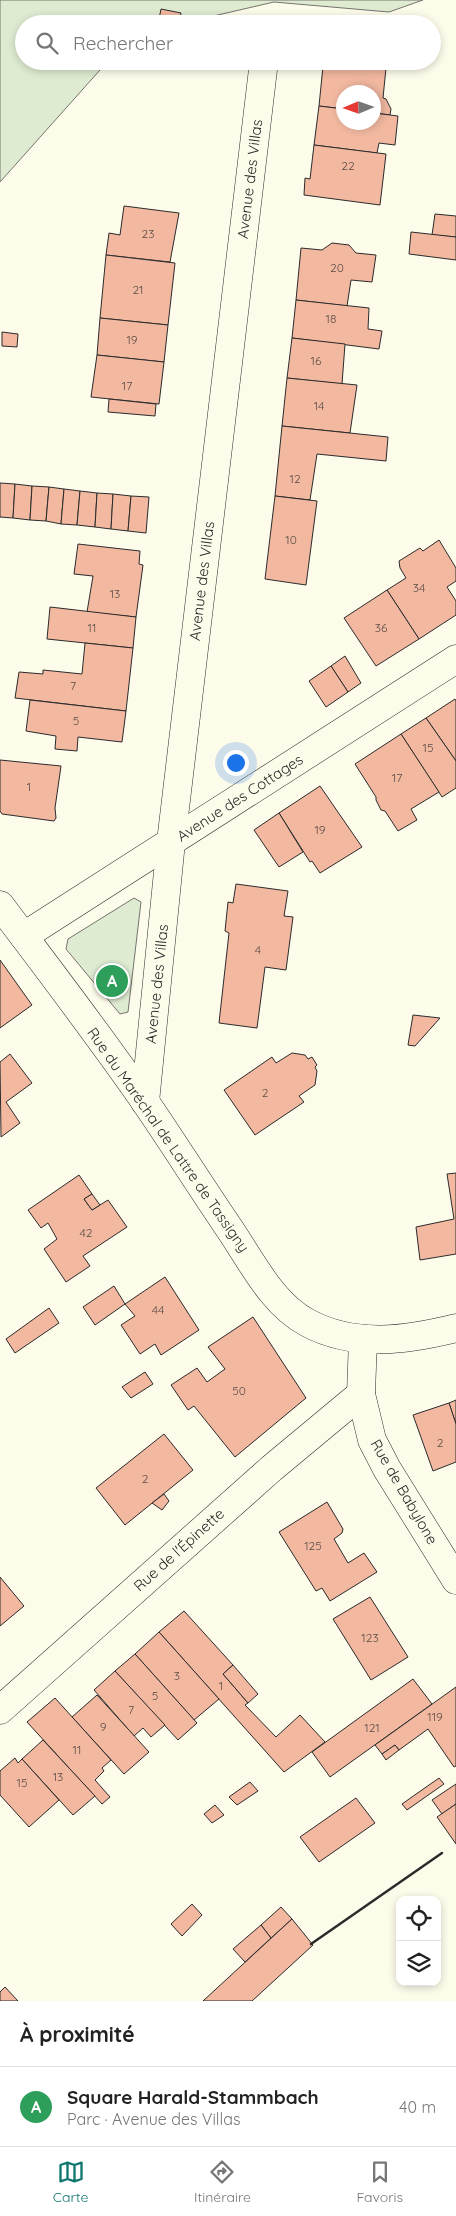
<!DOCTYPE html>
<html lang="fr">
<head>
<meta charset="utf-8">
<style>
  body { margin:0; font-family:Quicksand,sans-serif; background:#f6f6f6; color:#222 }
  .controls { position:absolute; right:15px; bottom:15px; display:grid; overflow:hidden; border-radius:10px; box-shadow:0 2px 8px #0003 }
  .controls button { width:45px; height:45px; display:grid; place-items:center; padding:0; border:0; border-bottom:1px solid #e0e0e0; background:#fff; color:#222; font:25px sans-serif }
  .compass { position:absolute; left:336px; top:85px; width:45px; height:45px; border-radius:50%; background:#fff; box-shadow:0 2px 8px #0003; rotate:268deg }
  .you { position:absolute; left:235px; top:762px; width:18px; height:18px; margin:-12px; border:4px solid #fff; border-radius:50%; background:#1a73e8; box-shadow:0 0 0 8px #1a73e833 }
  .badge { display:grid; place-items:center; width:32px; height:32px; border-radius:50%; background:#0f766e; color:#fff; font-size:16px; font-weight:700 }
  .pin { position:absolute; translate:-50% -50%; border:2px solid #fff; box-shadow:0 1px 5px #0006 }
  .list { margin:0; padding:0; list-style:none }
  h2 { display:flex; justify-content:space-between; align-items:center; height:65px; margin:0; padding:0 20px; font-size:21px }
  h2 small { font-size:16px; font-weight:400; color:#767676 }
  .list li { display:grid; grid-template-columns:32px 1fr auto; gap:15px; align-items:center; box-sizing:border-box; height:80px; padding:0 20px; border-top:1px solid #e0e0e0 }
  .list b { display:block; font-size:19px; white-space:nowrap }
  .list p { margin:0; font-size:16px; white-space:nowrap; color:#767676 }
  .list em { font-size:16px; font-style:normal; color:#767676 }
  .icon { flex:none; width:28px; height:28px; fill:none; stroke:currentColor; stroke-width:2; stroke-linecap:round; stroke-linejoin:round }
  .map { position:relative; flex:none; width:456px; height:2001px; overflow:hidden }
  .search { position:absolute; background:#fff; box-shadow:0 2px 8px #0003; left:15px; right:15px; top:15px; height:55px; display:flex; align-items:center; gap:12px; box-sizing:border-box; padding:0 18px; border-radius:28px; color:#767676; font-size:19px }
  .sheet { height:145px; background:#fff }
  nav { display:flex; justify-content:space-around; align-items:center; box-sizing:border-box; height:70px; border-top:1px solid #e0e0e0; background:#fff; font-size:14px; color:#767676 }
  nav a { display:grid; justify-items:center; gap:2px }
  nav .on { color:#0f766e }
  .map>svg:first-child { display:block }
  .green { fill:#deebd1; stroke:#74746e }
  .building { fill:#f2b8a0; stroke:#2b2b2b }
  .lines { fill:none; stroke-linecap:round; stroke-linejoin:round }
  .minor-casing { stroke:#2b2b2b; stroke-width:29 }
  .minor { stroke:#fdfbea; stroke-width:28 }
  .wall { stroke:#2b2b2b; stroke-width:2.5 }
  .labels { text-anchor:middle; stroke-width:4; stroke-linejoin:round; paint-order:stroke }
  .number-label { font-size:12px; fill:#5d4e48 }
  .street-label { font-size:15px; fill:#2b2b2b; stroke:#fdfbea }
</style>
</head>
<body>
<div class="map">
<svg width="456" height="2001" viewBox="0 0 456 2001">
  <rect width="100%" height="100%" fill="#fdfbea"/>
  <!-- green -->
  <g class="green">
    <polygon points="0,0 423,0 389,12 274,2 179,24 24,24 24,61 108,61 0,182"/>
    <polygon points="134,898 141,902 128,1012 120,1014 66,949 68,939"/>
  </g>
  <!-- building -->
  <g class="building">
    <polygon points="161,9 181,13 179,24 158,24"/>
    <polygon points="317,61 383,61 382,68 386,68 383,98 386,99 391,109 390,115 374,113 374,92 344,92 344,109 319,106 323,66"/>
    <polygon points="319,106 344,109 344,122 374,122 374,113 398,116 395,145 379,143 377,153 314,145"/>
    <polygon points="314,145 386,154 380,205 304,195 305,178 310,179"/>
    <polygon points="124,206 179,213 170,262 106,255 109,233 120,235"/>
    <polygon points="435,214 456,216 456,237 432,235"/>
    <polygon points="411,232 456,237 456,260 409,254"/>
    <polygon points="332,243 349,245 356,253 376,255 372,282 351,280 347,306 296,300 301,248 322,250"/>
    <polygon points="106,255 175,263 168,325 100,318"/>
    <polygon points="296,300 369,308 368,329 382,331 379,349 292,338"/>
    <polygon points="100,318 168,325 164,362 97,355"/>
    <polygon points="2,332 18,334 17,347 2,346"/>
    <polygon points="292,338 345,344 342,384 287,378"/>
    <polygon points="97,355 164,362 159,404 91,397"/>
    <polygon points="287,378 357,385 350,433 282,426"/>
    <polygon points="109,399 156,404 155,416 108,412"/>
    <polygon points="282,426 388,437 386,461 317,454 310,500 275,496"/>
    <polygon points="0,483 15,484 13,518 0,517"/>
    <polygon points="15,484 32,486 30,520 13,518"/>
    <polygon points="32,486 49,487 46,521 30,520"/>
    <polygon points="49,487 64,489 61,524 46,521"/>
    <polygon points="64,489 80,491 77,525 61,524"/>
    <polygon points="80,491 97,493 95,527 77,525"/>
    <polygon points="97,493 113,494 111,529 95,527"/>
    <polygon points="113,494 131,496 128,531 111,529"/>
    <polygon points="131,496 149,497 146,533 128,531"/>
    <polygon points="275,496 317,501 306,585 265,579"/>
    <polygon points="439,540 456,568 456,581 447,587 456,601 456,615 419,639 387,590 406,578 400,568 399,561 420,548 423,551"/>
    <polygon points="78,544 140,551 139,564 143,565 136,617 87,612 93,576 74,574"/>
    <polygon points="387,590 419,639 376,666 344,618"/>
    <polygon points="50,607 136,617 133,648 47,639"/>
    <polygon points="85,643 133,648 126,711 15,698 19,672 43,674 43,670 82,674"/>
    <polygon points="345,656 361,683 348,692 331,666"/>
    <polygon points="331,666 348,692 326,707 309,681"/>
    <polygon points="455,699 456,701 456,761 426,718"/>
    <polygon points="30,700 126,711 122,742 78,737 77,751 55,749 56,736 26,731"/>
    <polygon points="426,718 456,761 456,788 442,797 401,734"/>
    <polygon points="401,734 439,792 411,809 417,820 398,831 385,811 381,810 376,800 376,797 355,764"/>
    <polygon points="0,760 61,766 55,808 56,818 54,821 2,814 0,811"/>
    <polygon points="320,786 362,847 320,873 312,861 310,862 279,813"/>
    <polygon points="279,813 303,852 279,867 254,830"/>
    <polygon points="236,884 288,891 284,916 293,917 286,970 265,967 257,1028 219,1023 229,933 225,931 228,902 233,903"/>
    <polygon points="0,960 32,1005 0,1028"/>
    <polygon points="413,1015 440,1018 415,1046 408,1045"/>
    <polygon points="292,1053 305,1055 308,1059 312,1057 317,1065 315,1067 317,1071 315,1085 299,1096 304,1102 255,1135 224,1090 272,1057 276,1063"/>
    <polygon points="10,1054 32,1083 6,1102 20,1123 1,1137 0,1062"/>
    <polygon points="456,1173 456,1254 420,1260 416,1227 454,1219 447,1174"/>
    <polygon points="79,1175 92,1194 84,1199 92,1210 108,1200 127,1227 83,1256 90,1266 66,1282 44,1249 57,1239 48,1223 41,1228 28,1210"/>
    <polygon points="92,1194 100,1205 92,1210 84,1199"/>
    <polygon points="165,1277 199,1330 161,1355 155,1344 140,1354 121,1325 135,1316 125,1304"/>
    <polygon points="114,1286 125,1304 95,1325 83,1307"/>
    <polygon points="49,1308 59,1323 15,1353 6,1339"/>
    <polygon points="253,1317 306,1398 235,1457 194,1406 188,1410 171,1385 197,1368 207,1382 225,1369 208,1347"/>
    <polygon points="145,1372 153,1384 131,1398 122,1387"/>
    <polygon points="456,1400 456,1424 449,1403"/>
    <polygon points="449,1403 456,1424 456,1462 433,1471 413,1415"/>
    <polygon points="164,1434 193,1470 125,1525 96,1488"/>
    <polygon points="164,1494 169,1501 162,1510 152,1503"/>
    <polygon points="327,1502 343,1529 342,1533 334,1539 348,1563 364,1553 377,1572 330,1601 322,1588 316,1591 279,1532"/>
    <polygon points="0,1577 24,1606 0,1626"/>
    <polygon points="370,1597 408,1657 371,1680 333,1619"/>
    <polygon points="184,1611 233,1665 223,1674 248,1703 245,1705 276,1737 300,1715 325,1742 284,1772 159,1632"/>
    <polygon points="159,1632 219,1699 194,1720 135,1654"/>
    <polygon points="135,1654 197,1723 178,1740 115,1671"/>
    <polygon points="233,1665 258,1694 248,1703 223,1674"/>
    <polygon points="115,1671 165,1725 151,1737 143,1728 134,1736 94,1690"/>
    <polygon points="413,1679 432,1704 330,1777 312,1752"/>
    <polygon points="456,1687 456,1766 454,1767 428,1729 399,1750 395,1745 382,1754 375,1745"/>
    <polygon points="97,1695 149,1752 124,1774 72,1717"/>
    <polygon points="55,1698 111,1760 102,1768 104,1771 95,1780 110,1797 102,1804 27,1722"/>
    <polygon points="43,1740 95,1796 73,1815 22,1759"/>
    <polygon points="395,1745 399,1750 386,1760 382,1754"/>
    <polygon points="15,1758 18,1763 22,1759 59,1800 29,1827 0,1795 0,1771"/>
    <polygon points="439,1778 444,1784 407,1810 402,1804"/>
    <polygon points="250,1782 258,1791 237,1805 229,1797"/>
    <polygon points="456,1784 456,1804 442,1814 432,1800"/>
    <polygon points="356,1798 375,1823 319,1862 300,1837"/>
    <polygon points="456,1804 456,1844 437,1817"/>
    <polygon points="215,1805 224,1815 212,1823 204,1814"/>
    <polygon points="192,1904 202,1915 182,1936 171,1924"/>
    <polygon points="281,1907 292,1919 271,1938 261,1925"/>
    <polygon points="292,1919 313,1945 252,2001 203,2001"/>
    <polygon points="261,1925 271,1938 245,1962 233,1949"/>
    <polygon points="5,1987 18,2001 0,2001 0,1992"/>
  </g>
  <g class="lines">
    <!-- minor casing -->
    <g class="minor-casing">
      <g id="minor">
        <path d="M0,905C49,970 99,1035 146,1103C174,1144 201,1187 229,1228C252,1262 272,1304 308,1323C355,1348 407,1340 456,1328"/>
        <polyline points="24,936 456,659"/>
        <polyline points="145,1102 171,842 264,61"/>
        <polyline points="363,1339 361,1394 372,1440 387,1469 456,1580"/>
        <polyline points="0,1710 272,1468 361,1394"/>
      </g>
    </g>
    <!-- minor -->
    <use href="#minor" class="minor"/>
    <!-- wall -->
    <polyline class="wall" points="311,1944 442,1853"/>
  </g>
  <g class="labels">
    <!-- number labels -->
    <g class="number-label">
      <text x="348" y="170">22</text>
      <text x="148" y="238">23</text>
      <text x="337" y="272">20</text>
      <text x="138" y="294">21</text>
      <text x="331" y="323">18</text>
      <text x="132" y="344">19</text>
      <text x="316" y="365">16</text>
      <text x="127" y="390">17</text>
      <text x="319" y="410">14</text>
      <text x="295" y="483">12</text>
      <text x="291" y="544">10</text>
      <text x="419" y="592">34</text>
      <text x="115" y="598">13</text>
      <text x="92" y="632">11</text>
      <text x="381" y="632">36</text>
      <text x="73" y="690">7</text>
      <text x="76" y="725">5</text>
      <text x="428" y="752">15</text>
      <text x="397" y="782">17</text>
      <text x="29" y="791">1</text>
      <text x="320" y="834">19</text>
      <text x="258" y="954">4</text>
      <text x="265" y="1097">2</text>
      <text x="86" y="1237">42</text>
      <text x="158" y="1314">44</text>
      <text x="239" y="1395">50</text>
      <text x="440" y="1447">2</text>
      <text x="145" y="1483">2</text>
      <text x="313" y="1550">125</text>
      <text x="370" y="1642">123</text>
      <text x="177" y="1680">3</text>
      <text x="221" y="1690">1</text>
      <text x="155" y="1700">5</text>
      <text x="131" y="1714">7</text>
      <text x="435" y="1721">119</text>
      <text x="103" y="1731">9</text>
      <text x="372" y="1732">121</text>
      <text x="77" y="1754">11</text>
      <text x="58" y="1781">13</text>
      <text x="22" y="1787">15</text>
    </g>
    <!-- street labels -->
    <g class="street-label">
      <text transform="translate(250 179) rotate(-83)" y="5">Avenue des Villas</text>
      <text transform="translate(202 581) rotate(-83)" y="5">Avenue des Villas</text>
      <text transform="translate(240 798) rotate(-33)" y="5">Avenue des Cottages</text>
      <text transform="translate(157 984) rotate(-84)" y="5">Avenue des Villas</text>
      <text transform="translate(168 1140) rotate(55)" y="5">Rue du Maréchal de Lattre de Tassigny</text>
      <text transform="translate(404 1492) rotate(60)" y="5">Rue de Babylone</text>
      <text transform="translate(179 1550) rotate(-42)" y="5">Rue de l'Épinette</text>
    </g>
  </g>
</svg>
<div class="controls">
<button><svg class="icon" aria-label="locate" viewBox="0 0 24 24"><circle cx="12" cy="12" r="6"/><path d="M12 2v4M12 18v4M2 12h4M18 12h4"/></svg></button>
<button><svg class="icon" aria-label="layers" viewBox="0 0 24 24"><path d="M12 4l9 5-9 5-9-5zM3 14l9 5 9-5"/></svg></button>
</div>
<svg class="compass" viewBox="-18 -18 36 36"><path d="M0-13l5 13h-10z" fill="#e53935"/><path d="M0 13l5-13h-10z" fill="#767676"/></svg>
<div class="you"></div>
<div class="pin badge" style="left:112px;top:981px;background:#2e9e5b">A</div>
<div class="search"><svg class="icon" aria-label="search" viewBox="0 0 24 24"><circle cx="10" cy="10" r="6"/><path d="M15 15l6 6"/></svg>Rechercher</div>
</div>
<section class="sheet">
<h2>À proximité<small></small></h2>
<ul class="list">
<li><span class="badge" style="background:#2e9e5b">A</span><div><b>Square Harald-Stammbach</b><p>Parc · Avenue des Villas</p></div><em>40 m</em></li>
</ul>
</section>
<nav>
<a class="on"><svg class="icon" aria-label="map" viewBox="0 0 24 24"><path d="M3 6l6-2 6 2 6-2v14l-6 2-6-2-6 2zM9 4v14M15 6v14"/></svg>Carte</a>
<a><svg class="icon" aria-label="directions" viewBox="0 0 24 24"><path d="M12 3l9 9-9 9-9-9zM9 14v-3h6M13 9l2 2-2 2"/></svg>Itinéraire</a>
<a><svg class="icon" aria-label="saved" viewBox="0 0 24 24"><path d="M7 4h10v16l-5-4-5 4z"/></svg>Favoris</a>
</nav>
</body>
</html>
